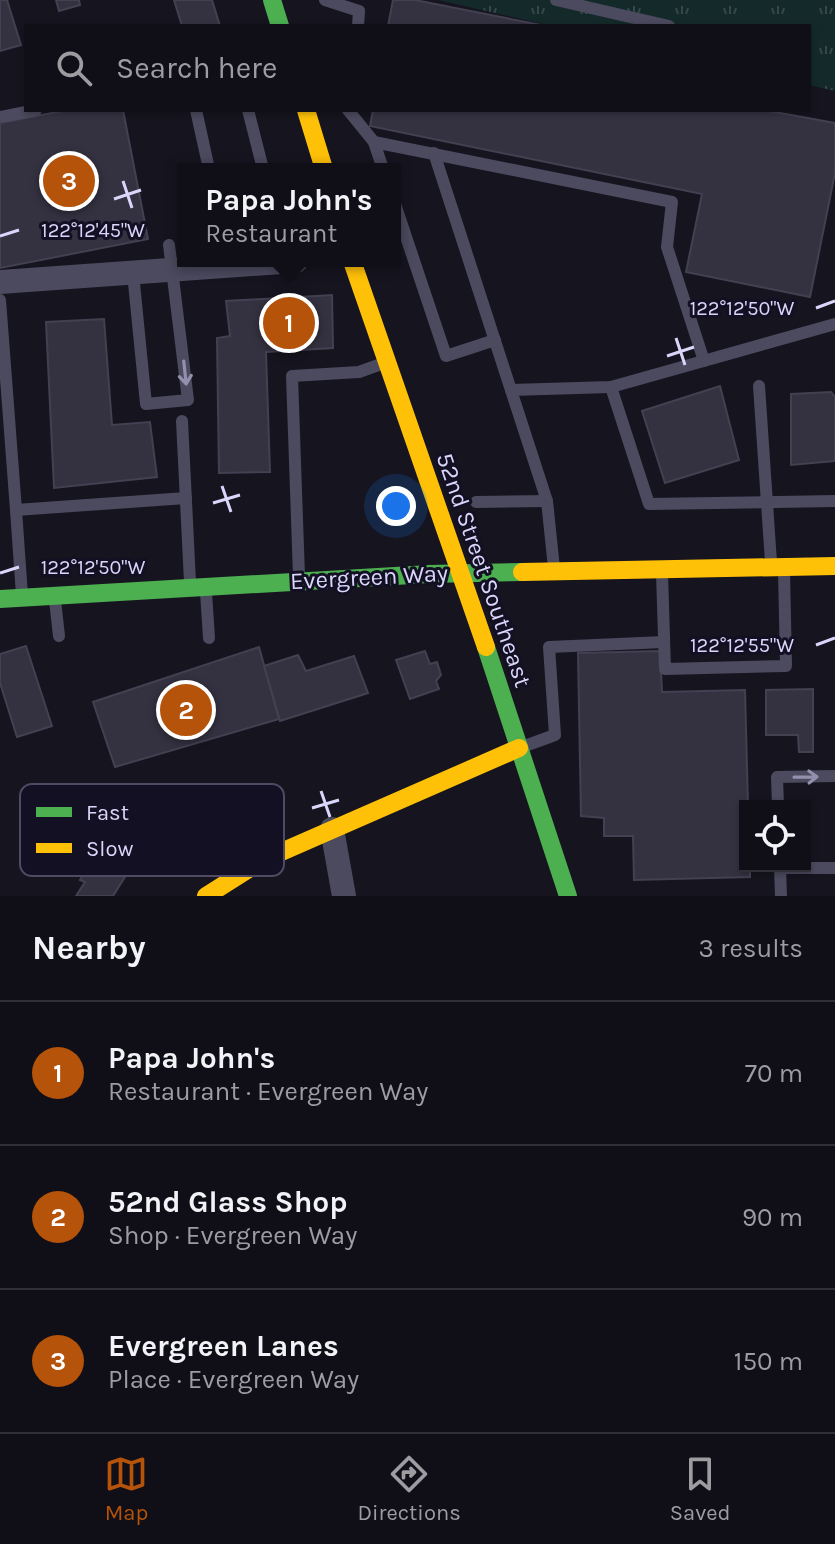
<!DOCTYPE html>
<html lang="en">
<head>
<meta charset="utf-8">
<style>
  body { margin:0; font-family:Karla,sans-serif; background:#1e1d24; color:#f1f3f6 }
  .controls { position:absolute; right:24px; bottom:24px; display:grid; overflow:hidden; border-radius:0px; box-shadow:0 2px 6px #0004 }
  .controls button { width:72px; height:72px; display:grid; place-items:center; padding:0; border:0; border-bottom:2px solid #302f36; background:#100f17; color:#f1f3f6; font:40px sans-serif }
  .you { position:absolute; left:396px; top:506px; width:28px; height:28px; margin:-20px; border:6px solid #fff; border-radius:50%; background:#1a73e8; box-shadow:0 0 0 12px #1a73e833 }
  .badge { display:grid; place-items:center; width:52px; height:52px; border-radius:50%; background:#b45309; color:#fff; font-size:26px; font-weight:700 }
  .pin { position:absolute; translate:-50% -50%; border:4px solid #fff; box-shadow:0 2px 8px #0006 }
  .popup { position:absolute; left:177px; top:163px; width:224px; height:104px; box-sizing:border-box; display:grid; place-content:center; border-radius:0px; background:#100f17; filter:drop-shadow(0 2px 6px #0005); font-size:26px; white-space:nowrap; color:#9c9ca1 }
  .popup b { font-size:30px; color:#f1f3f6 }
  .popup::after { content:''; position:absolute; left:50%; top:100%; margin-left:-16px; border:16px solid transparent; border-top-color:#100f17 }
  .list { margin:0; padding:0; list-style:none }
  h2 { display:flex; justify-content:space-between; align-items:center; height:104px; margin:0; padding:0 32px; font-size:34px }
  h2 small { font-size:26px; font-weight:400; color:#9c9ca1 }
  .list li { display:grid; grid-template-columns:52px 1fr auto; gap:24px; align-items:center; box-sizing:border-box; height:144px; padding:0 32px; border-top:2px solid #302f36 }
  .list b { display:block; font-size:30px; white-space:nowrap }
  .list p { margin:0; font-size:26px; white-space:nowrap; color:#9c9ca1 }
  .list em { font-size:26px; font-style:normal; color:#9c9ca1 }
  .icon { flex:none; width:44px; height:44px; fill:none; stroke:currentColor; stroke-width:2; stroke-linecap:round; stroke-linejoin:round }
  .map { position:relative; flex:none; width:835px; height:896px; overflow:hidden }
  .search { position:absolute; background:#100f17; box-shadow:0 2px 6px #0004; left:24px; right:24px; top:24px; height:88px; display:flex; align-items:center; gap:20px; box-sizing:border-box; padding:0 28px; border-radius:0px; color:#9c9ca1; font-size:30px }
  .sheet { height:536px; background:#100f17 }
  nav { display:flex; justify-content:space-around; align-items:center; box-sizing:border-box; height:112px; border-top:2px solid #302f36; background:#100f17; font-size:22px; color:#9c9ca1 }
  nav a { display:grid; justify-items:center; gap:4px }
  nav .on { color:#b45309 }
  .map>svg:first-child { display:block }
  .grass { fill:url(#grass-tufts) }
  .building { fill:#343241; stroke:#434052; stroke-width:2 }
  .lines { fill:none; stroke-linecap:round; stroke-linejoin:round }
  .lane { stroke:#4b4a5e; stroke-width:12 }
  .street { stroke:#4b4a5e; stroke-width:24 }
  .fast { stroke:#4caf50; stroke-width:18 }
  .slow { stroke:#ffc107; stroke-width:18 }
  .oneway { stroke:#9290ac }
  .ticks { fill:none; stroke:#dad6fb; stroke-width:3 }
  .labels { text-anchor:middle; stroke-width:6; stroke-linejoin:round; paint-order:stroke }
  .street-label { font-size:24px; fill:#dad6fb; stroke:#131023 }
  .key { fill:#131023; stroke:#4f4b64; stroke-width:2 }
  .key-label { font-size:22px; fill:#dad6fb }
  .ticks-label { font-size:20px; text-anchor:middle; fill:#dad6fb; stroke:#131023; stroke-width:6; stroke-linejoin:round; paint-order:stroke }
</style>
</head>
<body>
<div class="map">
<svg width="835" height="896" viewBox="0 0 835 896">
  <defs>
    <pattern id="grass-tufts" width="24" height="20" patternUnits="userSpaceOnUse" patternTransform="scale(2)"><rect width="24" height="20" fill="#142929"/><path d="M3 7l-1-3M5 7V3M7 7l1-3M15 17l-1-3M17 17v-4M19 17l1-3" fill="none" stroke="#364749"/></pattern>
  </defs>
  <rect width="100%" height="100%" fill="#16141f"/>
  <!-- grass -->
  <polygon class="grass" points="438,0 835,0 835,91 809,85 809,26 552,26"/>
  <!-- building -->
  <g class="building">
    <polygon points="0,0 7,0 21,45 0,51"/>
    <polygon points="56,0 79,0 80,5 59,11"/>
    <polygon points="174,0 212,0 220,26 182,26"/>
    <polygon points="393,0 415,0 546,26 388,26"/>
    <polygon points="67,110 123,110 148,239 0,268 0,123"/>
    <polygon points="373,110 764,110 835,123 835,173 810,297 686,272 702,194 370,126"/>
    <polygon points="332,295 333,348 266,352 270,472 219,473 217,338 230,336 226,301"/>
    <polygon points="104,319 112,425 150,422 157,477 54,488 46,322"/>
    <polygon points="720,386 739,460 665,483 642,411"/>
    <polygon points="831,392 835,397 835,461 791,465 791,394"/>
    <polygon points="26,646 52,726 17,737 0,683 0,654"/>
    <polygon points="259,647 279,719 115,767 93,702"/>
    <polygon points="425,651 430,664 437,662 441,675 436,681 439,689 410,699 396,660"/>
    <polygon points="660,651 662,692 745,690 748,806 745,806 745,866 750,866 750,877 634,880 633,836 604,836 604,818 581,816 578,653"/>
    <polygon points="298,655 306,671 354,656 368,693 280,721 264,666"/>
    <polygon points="813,689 813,752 799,752 798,735 766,735 766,690"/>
    <polygon points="98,852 128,872 113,896 76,896 85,882 80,880"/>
  </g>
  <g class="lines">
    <!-- lane -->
    <g class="lane">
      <polyline points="325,0 359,11 358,26"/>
      <polyline points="556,0 669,26"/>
      <polyline points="196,110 209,169"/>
      <polyline points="248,110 263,169"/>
      <polyline points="348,110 374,142 383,169"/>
      <polyline points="0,117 36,110"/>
      <polyline points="374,142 672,202 667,247 704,361"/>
      <polyline points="434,153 547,501 554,568"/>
      <polyline points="395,204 446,356 495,340"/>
      <polyline points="133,273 146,404 188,400 169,245"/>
      <polyline points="0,300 16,510 186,498"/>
      <polyline points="759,386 771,562"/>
      <polyline points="611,387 649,504 835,501"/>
      <polyline points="511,390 611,387 835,324"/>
      <polyline points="182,421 190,582"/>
      <polyline points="476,502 547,501"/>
      <polyline points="16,510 22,595"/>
      <polyline points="662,573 665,669 786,666 784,570"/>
      <polyline points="299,576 292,376 359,372 384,363"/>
      <polyline points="206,592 209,638"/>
      <polyline points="55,600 59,636"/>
      <polyline points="522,747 555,735 549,647 664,642"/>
      <polyline points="778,806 777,777 835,776"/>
      <polyline points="780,866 781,896"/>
      <polyline points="780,868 835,868"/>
    </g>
    <!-- street -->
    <g class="street">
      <polyline points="0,282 296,261"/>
      <polyline points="332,829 344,896"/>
    </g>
    <!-- fast -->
    <g class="fast">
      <polyline points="272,0 280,26"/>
      <polyline points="0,599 429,574 522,572"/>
      <polyline points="486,647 568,896"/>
    </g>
    <!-- slow -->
    <g class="slow">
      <polyline points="306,110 324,169"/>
      <polyline points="352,261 486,647"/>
      <polyline points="522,572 835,566"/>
      <polyline points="206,896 263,860 519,748"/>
    </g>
  </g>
  <!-- one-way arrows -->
  <defs><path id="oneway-shaft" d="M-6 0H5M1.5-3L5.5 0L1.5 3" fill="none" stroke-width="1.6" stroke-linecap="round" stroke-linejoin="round" transform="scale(2)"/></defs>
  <g class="oneway">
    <use href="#oneway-shaft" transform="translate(185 373) rotate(84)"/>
    <use href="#oneway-shaft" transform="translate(806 777) rotate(-1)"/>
  </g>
  <!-- ticks -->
  <path class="ticks" d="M123,181L132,208M114,199L141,190M0,236L19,230M816,308L835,301M676,338L685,365M667,356L694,347M222,486L231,512M213,503L240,495M0,573L19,567M816,645L835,638M321,791L330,817M312,808L339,800"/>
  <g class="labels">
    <!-- street labels -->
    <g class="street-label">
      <text transform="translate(484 570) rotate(71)" y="8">52nd Street Southeast</text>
      <text transform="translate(369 577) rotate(-3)" y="8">Evergreen Way</text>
    </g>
  </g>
  <!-- legend -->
  <rect x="20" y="784" width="264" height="92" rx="12" class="key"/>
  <rect x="36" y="807" width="36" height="10" fill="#4caf50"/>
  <rect x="36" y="843" width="36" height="10" fill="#ffc107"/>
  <g class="key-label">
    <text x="86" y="820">Fast</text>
    <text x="86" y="856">Slow</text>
  </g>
  <g class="ticks-label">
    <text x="93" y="237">122°12'45"W</text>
    <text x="742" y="315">122°12'50"W</text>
    <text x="93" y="574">122°12'50"W</text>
    <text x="742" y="652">122°12'55"W</text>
  </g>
</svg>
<div class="controls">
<button><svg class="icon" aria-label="locate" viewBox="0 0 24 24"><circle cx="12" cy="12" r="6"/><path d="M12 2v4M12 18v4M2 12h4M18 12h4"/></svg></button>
</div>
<div class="you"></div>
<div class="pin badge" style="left:289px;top:323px">1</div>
<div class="popup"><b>Papa John's</b>Restaurant</div>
<div class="pin badge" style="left:186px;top:710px">2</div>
<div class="pin badge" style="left:69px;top:181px">3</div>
<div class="search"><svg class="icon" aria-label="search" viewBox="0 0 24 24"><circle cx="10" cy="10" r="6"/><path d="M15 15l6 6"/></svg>Search here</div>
</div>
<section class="sheet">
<h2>Nearby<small>3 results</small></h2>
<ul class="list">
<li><span class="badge">1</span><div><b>Papa John's</b><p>Restaurant · Evergreen Way</p></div><em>70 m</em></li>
<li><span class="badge">2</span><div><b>52nd Glass Shop</b><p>Shop · Evergreen Way</p></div><em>90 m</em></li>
<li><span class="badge">3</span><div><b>Evergreen Lanes</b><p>Place · Evergreen Way</p></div><em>150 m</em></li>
</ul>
</section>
<nav>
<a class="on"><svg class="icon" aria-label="map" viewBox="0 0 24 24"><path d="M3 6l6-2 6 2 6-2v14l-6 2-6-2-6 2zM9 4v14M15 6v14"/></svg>Map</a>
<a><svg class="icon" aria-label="directions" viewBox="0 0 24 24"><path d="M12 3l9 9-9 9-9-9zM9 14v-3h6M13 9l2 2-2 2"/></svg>Directions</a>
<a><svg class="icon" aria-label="saved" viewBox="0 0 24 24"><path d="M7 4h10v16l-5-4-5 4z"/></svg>Saved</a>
</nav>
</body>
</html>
